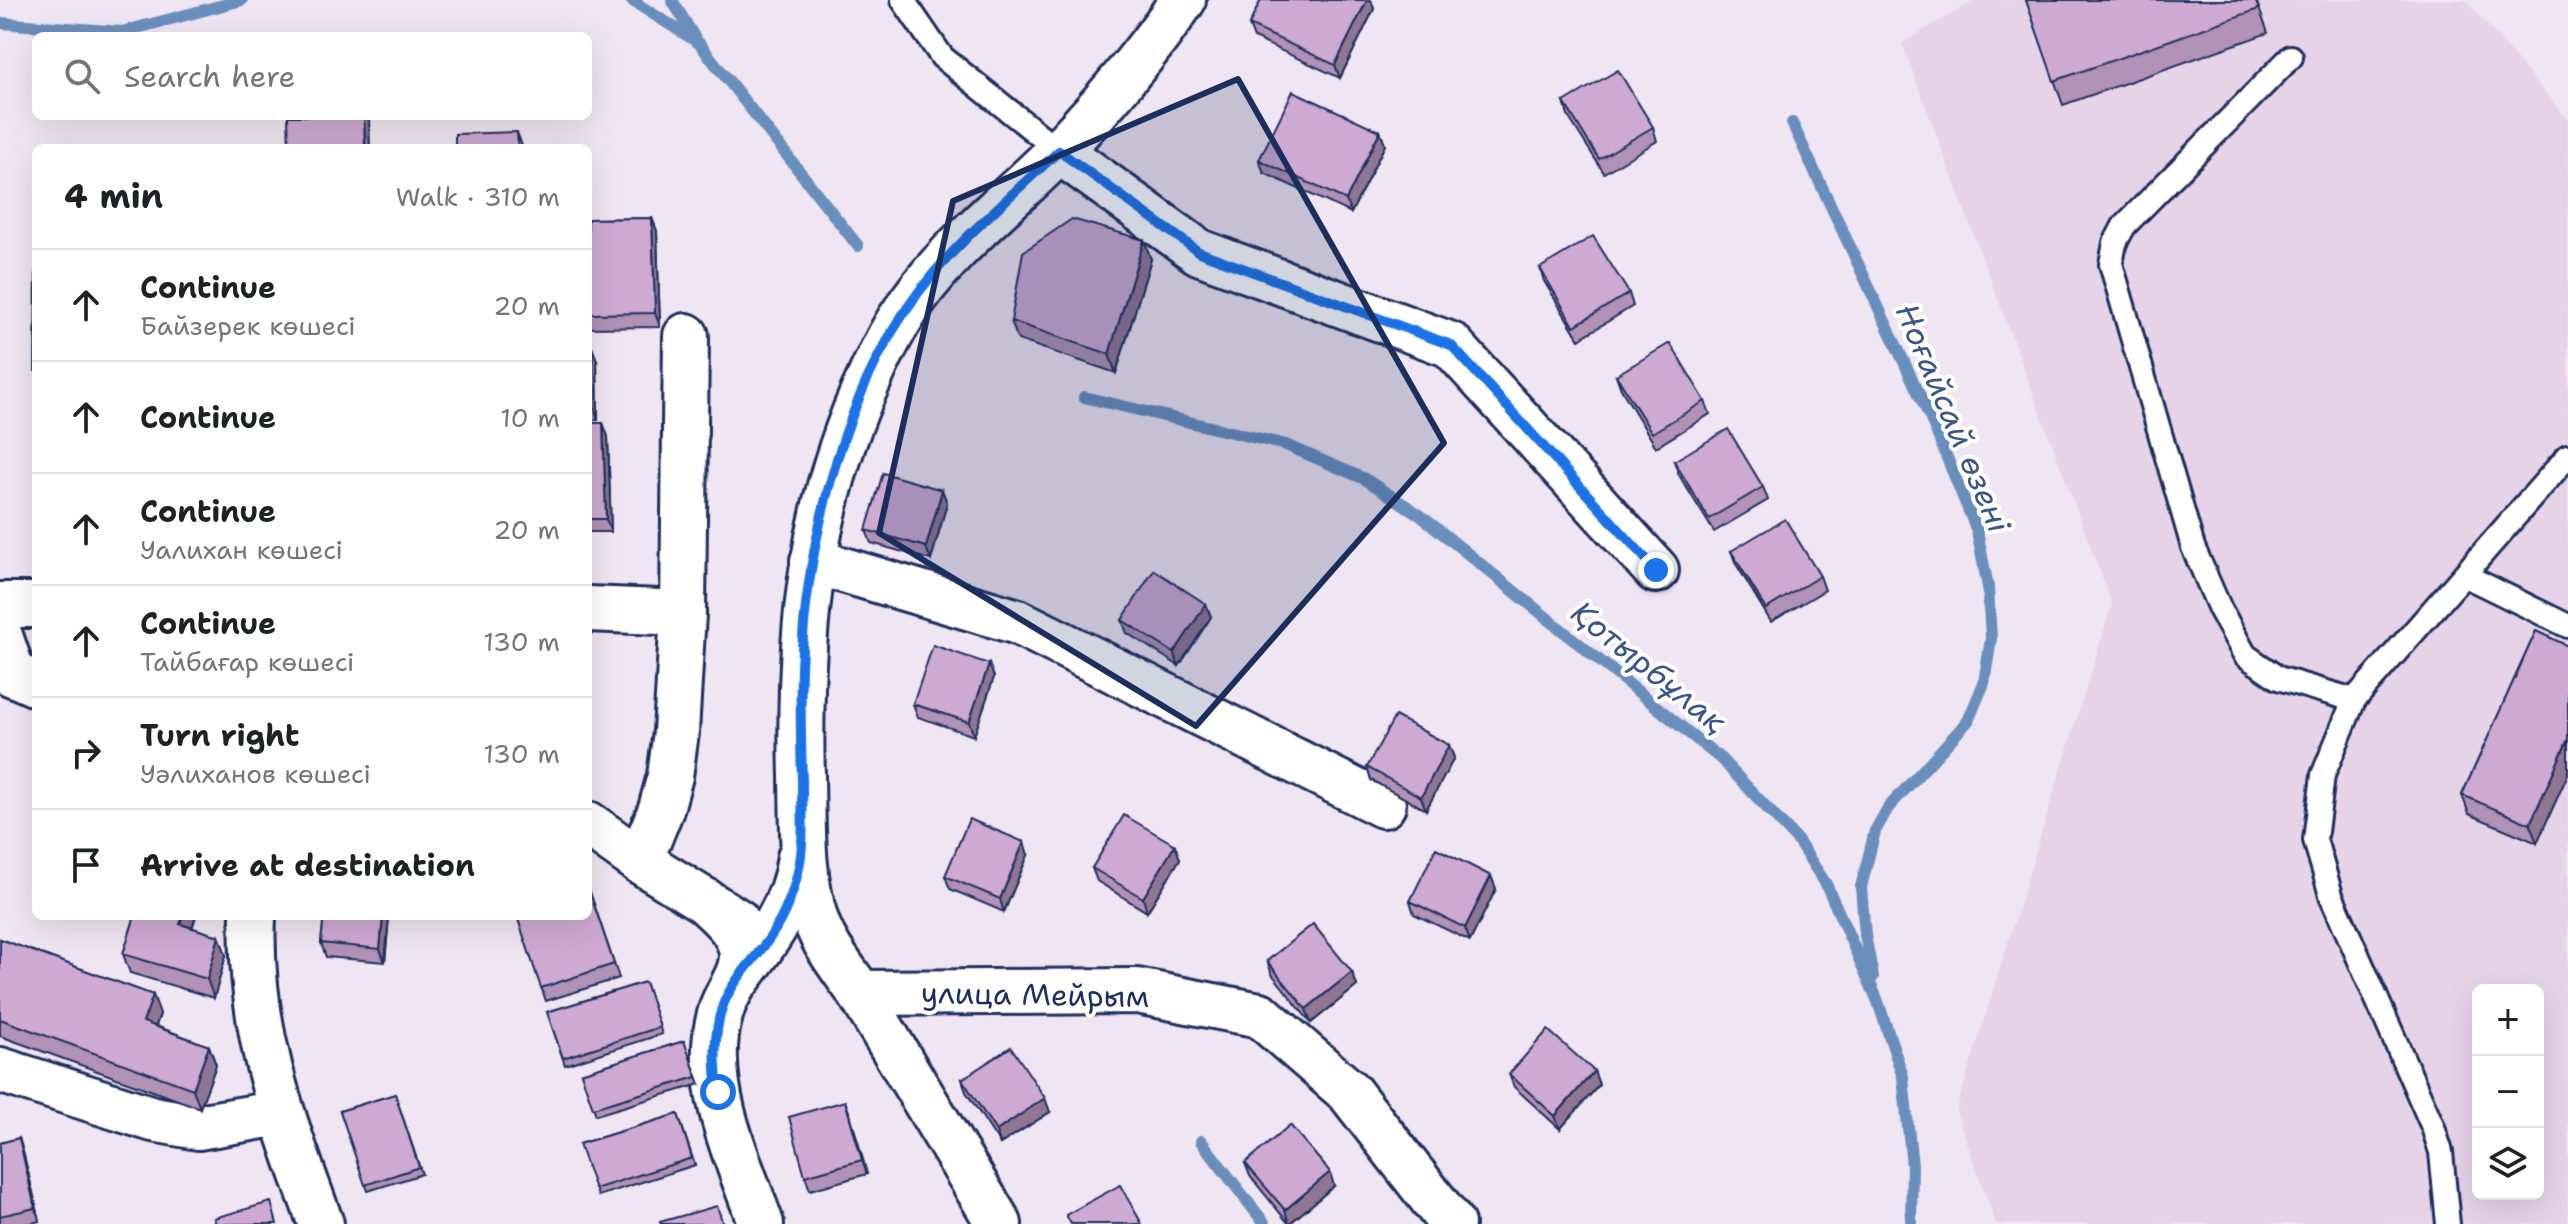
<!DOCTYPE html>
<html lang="en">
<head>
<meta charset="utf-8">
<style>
  body { margin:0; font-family:"Shantell Sans",sans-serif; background:#f2f2f2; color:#202124 }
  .controls { position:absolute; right:24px; bottom:24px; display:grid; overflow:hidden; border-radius:12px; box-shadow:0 8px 32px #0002 }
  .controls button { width:72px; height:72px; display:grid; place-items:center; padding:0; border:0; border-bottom:2px solid #e0e0e0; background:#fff; color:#202124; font:40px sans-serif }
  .stop { position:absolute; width:24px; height:24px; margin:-18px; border:6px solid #1a73e8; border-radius:50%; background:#fff }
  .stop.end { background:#1a73e8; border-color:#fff; box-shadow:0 2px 8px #0008 }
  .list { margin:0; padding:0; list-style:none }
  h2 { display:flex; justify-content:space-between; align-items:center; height:104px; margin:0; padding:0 32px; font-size:34px }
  h2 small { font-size:26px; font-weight:400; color:#757577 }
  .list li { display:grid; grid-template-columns:52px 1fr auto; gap:24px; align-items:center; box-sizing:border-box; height:112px; padding:0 32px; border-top:2px solid #e0e0e0 }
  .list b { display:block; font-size:30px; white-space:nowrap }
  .list p { margin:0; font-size:26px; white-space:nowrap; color:#757577 }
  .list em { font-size:26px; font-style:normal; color:#757577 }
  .icon { flex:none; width:44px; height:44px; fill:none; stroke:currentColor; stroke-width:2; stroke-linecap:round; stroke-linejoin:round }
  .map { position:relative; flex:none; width:2568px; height:1224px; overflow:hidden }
  .search { position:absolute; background:#fff; box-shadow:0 8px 32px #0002; left:32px; top:32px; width:560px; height:88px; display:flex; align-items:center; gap:20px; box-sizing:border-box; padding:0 28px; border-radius:12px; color:#757577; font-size:30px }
  .panel { position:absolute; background:#fff; box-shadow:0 8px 32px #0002; left:32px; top:144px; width:560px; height:776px; border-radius:12px }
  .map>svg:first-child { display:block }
  .built { fill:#e6d3e8; fill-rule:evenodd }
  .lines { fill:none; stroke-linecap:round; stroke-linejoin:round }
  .stream { stroke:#6a8ebc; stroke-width:12 }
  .service-casing { stroke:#1b2f5e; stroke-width:28 }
  .minor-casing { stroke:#1b2f5e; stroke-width:50 }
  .tertiary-casing { stroke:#1b2f5e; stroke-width:50 }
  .secondary-casing { stroke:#1b2f5e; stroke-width:50 }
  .service { stroke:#fff; stroke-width:22 }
  .minor { stroke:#fff; stroke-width:44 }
  .tertiary { stroke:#fff; stroke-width:44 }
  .secondary { stroke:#fff; stroke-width:44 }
  .wall { fill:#b191b5; stroke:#1b2f5e; stroke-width:2 }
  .shaded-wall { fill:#907693; stroke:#1b2f5e; stroke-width:2 }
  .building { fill:#cea9d2; stroke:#1b2f5e; stroke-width:2 }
  .route { stroke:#1a73e8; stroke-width:10 }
  .marked { fill:#1b2f5e; fill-opacity:0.2; stroke:#1b2f5e; stroke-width:6; stroke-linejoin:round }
  .labels { text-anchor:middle; stroke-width:8; stroke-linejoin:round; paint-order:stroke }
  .street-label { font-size:30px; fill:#1b2f5e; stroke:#fff }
  .water-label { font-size:32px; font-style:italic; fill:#3c5785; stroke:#fff }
</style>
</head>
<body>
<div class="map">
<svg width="2568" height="1224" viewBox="0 0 2568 1224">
  <rect width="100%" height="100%" fill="#f0e5f2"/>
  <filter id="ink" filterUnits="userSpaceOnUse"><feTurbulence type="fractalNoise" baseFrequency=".0125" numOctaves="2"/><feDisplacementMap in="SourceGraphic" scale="16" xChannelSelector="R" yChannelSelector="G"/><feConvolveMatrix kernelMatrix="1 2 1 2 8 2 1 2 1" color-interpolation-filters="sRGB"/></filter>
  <g filter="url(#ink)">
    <!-- built -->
    <path class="built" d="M1976,0H2466L2568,120V1224H1996L1956,1111L2112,604L1902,43ZM2478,990H2538V1194H2478Z"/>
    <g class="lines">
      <!-- stream -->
      <g class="stream">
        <polyline points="631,0 699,43 858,246"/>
        <polyline points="672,0 695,38"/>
        <polyline points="0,23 122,32 242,0"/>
        <polyline points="1792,123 1934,426 1977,531 1988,587 1991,639 1984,683 1968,721 1888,808 1875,831 1861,887 1865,935 1873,977"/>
        <polyline points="1084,397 1286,445 1365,479 1420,515 1721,759 1797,840 1826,884 1877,999 1903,1077 1912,1166 1911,1224"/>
        <polyline points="1201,1141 1265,1224"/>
      </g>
      <!-- service casing -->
      <g class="service-casing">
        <g id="service">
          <polyline points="903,0 942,57 1059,151"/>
          <polyline points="2291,57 2124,226 2115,243 2111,264 2193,547 2220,609 2245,655 2278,678 2354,700"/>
          <polyline points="2464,575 2568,626"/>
          <polyline points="2448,1224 2441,1152 2433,1127 2331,895 2315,840 2323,775 2354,700 2568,456"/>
        </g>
      </g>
      <!-- minor casing -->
      <g class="minor-casing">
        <g id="minor">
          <polyline points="1059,151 1199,252 1451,345 1656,570"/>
          <polyline points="813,561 1018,622 1383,805"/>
          <polyline points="0,605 36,605"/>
          <polyline points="588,609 683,613"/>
          <polyline points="0,636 13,674"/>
          <polyline points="640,861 661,809 670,776 676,732 683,613 686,336"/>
          <path d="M253,916C248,1029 283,1120 321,1224"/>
          <polyline points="860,993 1137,991 1260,1015 1349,1092 1452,1224"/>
          <polyline points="0,1070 153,1119 198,1127 280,1113"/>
        </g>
      </g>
      <!-- tertiary casing -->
      <g class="tertiary-casing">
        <g id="tertiary">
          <polyline points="0,668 36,684"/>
          <polyline points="588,824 640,861 737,921"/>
        </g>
      </g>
      <!-- secondary casing -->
      <g class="secondary-casing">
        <g id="secondary">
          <path d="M704,900C718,914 736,927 741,948C746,969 730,987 723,1005C720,1014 717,1025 716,1035C708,1099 740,1164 761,1224"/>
          <path d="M734,984C764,945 794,907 800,857"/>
          <path d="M999,1224L860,993C844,970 825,947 816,921C801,875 803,824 802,776C798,635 810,504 871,375C880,355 890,334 902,316C944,250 1007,204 1060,150C1105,103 1147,53 1183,0"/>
        </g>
      </g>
      <!-- service -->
      <use href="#service" class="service"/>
      <!-- minor -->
      <use href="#minor" class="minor"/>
      <!-- tertiary -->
      <use href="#tertiary" class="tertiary"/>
      <!-- secondary -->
      <use href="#secondary" class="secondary"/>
    </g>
    <!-- wall -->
    <g class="wall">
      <polygon points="1261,0 1371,0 1374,9 1340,78 1254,38 1249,25"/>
      <polygon points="2026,0 2256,0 2268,33 2063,105"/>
      <polygon points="1564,102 1653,127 1657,141 1604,173 1568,116"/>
      <polygon points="1380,131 1385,145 1351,213 1264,173 1259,160"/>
      <polygon points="652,218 657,231 660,327 588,328 588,219"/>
      <polygon points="1151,259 1116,373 1018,340 1011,321"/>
      <polygon points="1540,268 1629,293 1633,306 1579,339 1544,281"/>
      <polygon points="588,347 597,360 598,420 588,420"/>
      <polygon points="1616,375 1705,401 1710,414 1656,447 1621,389"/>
      <polygon points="588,423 603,423 608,437 611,532 588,532"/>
      <polygon points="1674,461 1763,487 1768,500 1714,532 1679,475"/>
      <polygon points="942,490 947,503 931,560 871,543 866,530"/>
      <polygon points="1731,551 1820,576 1825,590 1771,622 1736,564"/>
      <polygon points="1206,604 1211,617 1179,666 1127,633 1122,620"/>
      <polygon points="2536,631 2537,843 2469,814 2462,795"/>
      <polygon points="989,664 994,677 974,736 918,717 913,704"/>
      <polygon points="1449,745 1454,758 1426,810 1371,780 1367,767"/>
      <polygon points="1028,855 1004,912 950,889 945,876"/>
      <polygon points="1180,859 1147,912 1097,881 1092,868"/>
      <polygon points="1491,876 1496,889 1470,941 1414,914 1410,901"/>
      <polygon points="588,886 619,978 546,1001 517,916"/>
      <polygon points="135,916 196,916 192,928 219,936 226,955 214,998 130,973 123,954"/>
      <polygon points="324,916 389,916 385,962 326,957 321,943"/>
      <polygon points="0,939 153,995 160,1014 156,1026 209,1046 216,1065 200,1108 0,1036"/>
      <polygon points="1267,961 1352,972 1357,986 1311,1023 1272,974"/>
      <polygon points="645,982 662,1034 565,1065 547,1012"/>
      <polygon points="684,1041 700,1084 596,1115 581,1073"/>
      <polygon points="1594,1071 1599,1085 1560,1129 1514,1087 1509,1074"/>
      <polygon points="962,1079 1050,1112 1000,1144 966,1092"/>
      <polygon points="395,1094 422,1174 368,1191 340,1111"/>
      <polygon points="678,1114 695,1165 598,1196 579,1144"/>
      <polygon points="850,1114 867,1174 810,1190 805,1176"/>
      <polygon points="19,1138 23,1152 40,1221 27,1224 0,1224 0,1143"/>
      <polygon points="1245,1163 1334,1186 1289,1224 1250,1176"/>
    </g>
    <!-- shaded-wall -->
    <g class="shaded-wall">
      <polygon points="1367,0 1371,0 1374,9 1340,78 1335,65"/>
      <polygon points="364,116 369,116 370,148 365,148"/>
      <polygon points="1380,131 1385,145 1351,213 1346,200"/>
      <polygon points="517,132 522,146 522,148 518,148"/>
      <polygon points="652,218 657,231 660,327 655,313"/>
      <polygon points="1144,240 1151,259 1116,373 1109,354"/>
      <polygon points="592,347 597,360 598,420 594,406"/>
      <polygon points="603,423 608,437 611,532 606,519"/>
      <polygon points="942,490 947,503 931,560 926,547"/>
      <polygon points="1206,604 1211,617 1179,666 1174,653"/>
      <polygon points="989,664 994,677 974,736 969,722"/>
      <polygon points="2568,739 2568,774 2537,843 2530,824"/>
      <polygon points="1449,745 1454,758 1426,810 1421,797"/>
      <polygon points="1024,842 1028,855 1004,912 1000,899"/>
      <polygon points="1175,845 1180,859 1147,912 1143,898"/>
      <polygon points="1491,876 1496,889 1470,941 1465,928"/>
      <polygon points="183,916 196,916 187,944 180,924"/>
      <polygon points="383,916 389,916 385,962 380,949"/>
      <polygon points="219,936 226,955 214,998 207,979"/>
      <polygon points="1352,972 1357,986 1311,1023 1306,1009"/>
      <polygon points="153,995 160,1014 150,1041 143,1022"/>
      <polygon points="209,1046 216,1065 200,1108 193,1089"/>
      <polygon points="1594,1071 1599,1085 1560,1129 1555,1116"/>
      <polygon points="1045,1098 1050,1112 1000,1144 996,1131"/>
      <polygon points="845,1101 850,1114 867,1174 862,1160"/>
      <polygon points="19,1138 23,1152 40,1221 35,1208"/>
      <polygon points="1330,1172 1334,1186 1289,1224 1285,1210"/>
    </g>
    <!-- building -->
    <g class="building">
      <polygon points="1261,0 1367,0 1335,65 1249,25"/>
      <polygon points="2026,0 2255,0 2259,9 2054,81"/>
      <polygon points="1618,70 1653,127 1599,159 1564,102"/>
      <polygon points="1293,91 1380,131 1346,200 1259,160"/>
      <polygon points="288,116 364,116 365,148 289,148"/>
      <polygon points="517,132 518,148 455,148 455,134"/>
      <polygon points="652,218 655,313 588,314 588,219"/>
      <polygon points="1072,219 1144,240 1109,354 1011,321 1023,252"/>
      <polygon points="1593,236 1629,293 1574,326 1540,268"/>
      <polygon points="36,258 36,371 35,371"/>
      <polygon points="1670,343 1705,401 1652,433 1616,375"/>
      <polygon points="588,347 592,347 594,406 588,406"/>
      <polygon points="588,423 603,423 606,519 588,519"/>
      <polygon points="1728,429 1763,487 1709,519 1674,461"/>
      <polygon points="883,473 942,490 926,547 866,530"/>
      <polygon points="1785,519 1820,576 1766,609 1731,551"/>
      <polygon points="1154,570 1206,604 1174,653 1122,620"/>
      <polygon points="2536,631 2568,646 2568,739 2530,824 2462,795"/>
      <polygon points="933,645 989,664 969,722 913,704"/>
      <polygon points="1395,716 1449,745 1421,797 1367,767"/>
      <polygon points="1124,815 1175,845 1143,898 1092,868"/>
      <polygon points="969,819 1024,842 1000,899 945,876"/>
      <polygon points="1436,848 1491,876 1465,928 1410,901"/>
      <polygon points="588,887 614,964 541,988 517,916 588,916"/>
      <polygon points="135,916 183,916 180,924 219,936 207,979 123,954"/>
      <polygon points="324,916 383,916 380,949 321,943"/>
      <polygon points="1313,924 1352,972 1306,1009 1267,961"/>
      <polygon points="0,939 153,995 143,1022 209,1046 193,1089 0,1019"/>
      <polygon points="645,982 660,1027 563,1058 547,1012"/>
      <polygon points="1548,1030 1594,1071 1555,1116 1509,1074"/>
      <polygon points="684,1041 697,1077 593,1108 581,1073"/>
      <polygon points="1011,1047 1045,1098 996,1131 962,1079"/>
      <polygon points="395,1094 419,1167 365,1185 340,1111"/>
      <polygon points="845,1101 862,1160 805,1176 789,1117"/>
      <polygon points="678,1114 692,1158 595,1189 579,1144"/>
      <polygon points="1290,1125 1330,1172 1285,1210 1245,1163"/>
      <polygon points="19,1138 35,1208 0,1216 0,1143"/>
      <polygon points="1120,1185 1142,1224 1071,1224 1066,1215"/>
      <polygon points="271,1202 277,1224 216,1224 214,1218"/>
      <polygon points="717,1206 723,1224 661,1224 660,1222"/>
    </g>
  </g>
  <g class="lines" filter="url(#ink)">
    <!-- route -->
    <path class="route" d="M718,1092C715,1063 713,1036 722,1008C730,983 751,964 766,943C781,923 792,897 798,872C805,843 802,812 802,782C801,744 800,705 801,667C807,536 847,374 934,273C972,229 1017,190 1059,151L1199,252L1451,345L1656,570"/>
  </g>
  <!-- marked area -->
  <path class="marked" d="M1238,79L1444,443L1196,726L879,533L953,201Z"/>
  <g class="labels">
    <!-- street labels -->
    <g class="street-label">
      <text transform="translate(1035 995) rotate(1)" y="10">улица Мейрым</text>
    </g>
    <!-- water labels -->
    <g class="water-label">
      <text transform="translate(1953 418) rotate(67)" y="11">Ноғайсай өзені</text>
      <text transform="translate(1649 667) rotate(39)" y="11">Қотырбұлақ</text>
    </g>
  </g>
</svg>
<div class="controls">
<button>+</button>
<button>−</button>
<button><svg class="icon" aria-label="layers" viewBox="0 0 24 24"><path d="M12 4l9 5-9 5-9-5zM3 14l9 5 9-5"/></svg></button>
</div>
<div class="stop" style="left:718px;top:1092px"></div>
<div class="stop end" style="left:1656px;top:570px"></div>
<div class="search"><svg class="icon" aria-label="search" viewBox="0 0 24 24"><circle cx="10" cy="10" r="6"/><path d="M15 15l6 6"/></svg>Search here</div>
<section class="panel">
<h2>4 min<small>Walk · 310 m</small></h2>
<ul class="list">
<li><svg class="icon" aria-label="ahead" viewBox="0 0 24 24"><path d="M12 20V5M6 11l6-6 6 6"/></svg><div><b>Continue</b><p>Байзерек көшесі</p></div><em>20 m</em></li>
<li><svg class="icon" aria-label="ahead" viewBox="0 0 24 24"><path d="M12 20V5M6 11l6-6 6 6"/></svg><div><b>Continue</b></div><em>10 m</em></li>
<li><svg class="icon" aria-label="ahead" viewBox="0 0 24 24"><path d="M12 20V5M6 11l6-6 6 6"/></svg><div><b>Continue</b><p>Уалихан көшесі</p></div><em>20 m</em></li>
<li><svg class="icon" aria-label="ahead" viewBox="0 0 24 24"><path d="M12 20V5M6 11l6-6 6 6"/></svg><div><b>Continue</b><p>Тайбағар көшесі</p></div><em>130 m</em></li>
<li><svg class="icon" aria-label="right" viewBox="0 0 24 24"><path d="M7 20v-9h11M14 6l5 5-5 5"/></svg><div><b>Turn right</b><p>Уәлиханов көшесі</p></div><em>130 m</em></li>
<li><svg class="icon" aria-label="arrive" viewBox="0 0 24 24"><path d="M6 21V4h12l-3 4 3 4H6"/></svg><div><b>Arrive at destination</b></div></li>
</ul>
</section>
</div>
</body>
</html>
